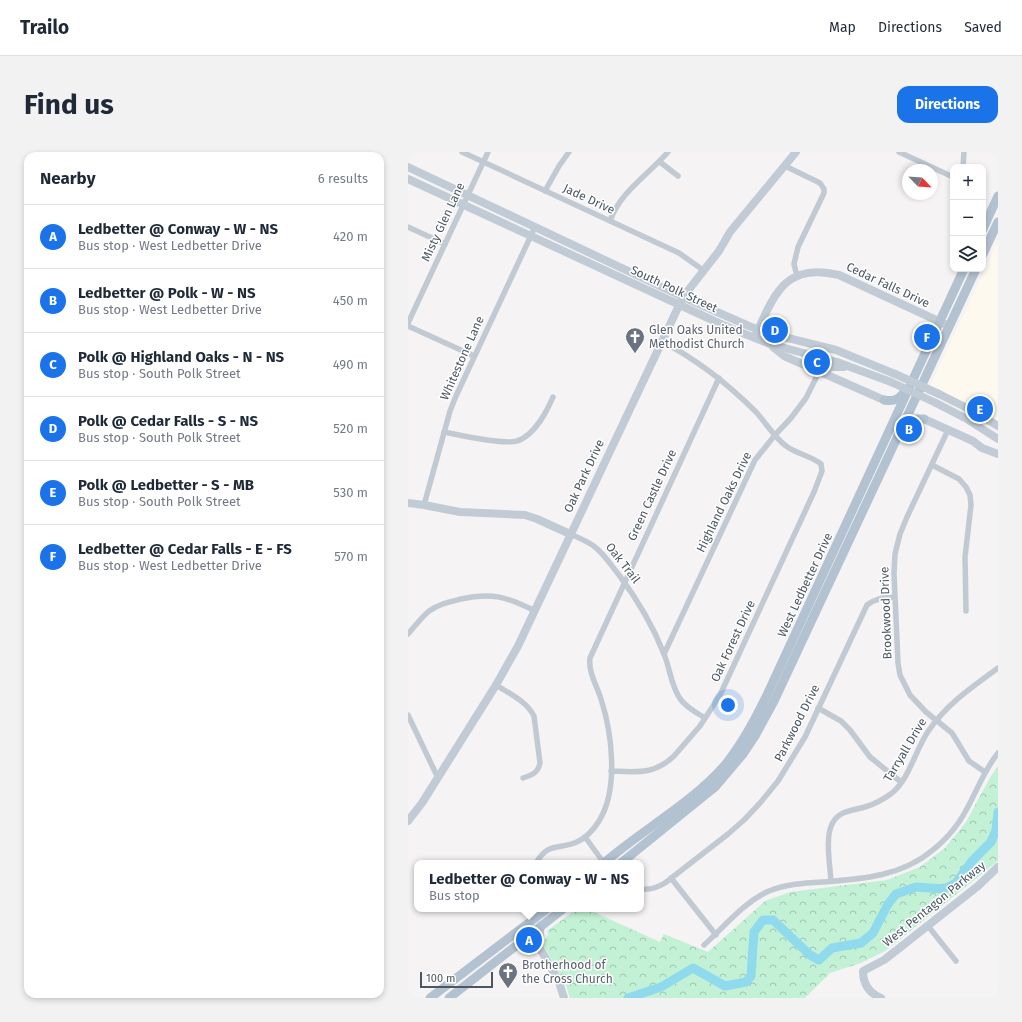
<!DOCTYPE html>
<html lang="en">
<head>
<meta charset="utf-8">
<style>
  body { margin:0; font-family:"Fira Sans",sans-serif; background:#f2f2f3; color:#1f2937 }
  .controls { position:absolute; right:12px; top:12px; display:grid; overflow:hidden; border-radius:8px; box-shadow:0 2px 6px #0003 }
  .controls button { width:36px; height:36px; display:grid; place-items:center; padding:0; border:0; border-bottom:1px solid #e0e1e3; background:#fff; color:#1f2937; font:20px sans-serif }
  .compass { position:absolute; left:494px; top:12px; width:36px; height:36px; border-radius:50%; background:#fff; box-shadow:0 2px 6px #0003; rotate:115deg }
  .scale { position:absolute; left:12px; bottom:10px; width:73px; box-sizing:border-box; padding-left:4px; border:2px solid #4a5661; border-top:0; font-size:11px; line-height:14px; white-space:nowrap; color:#4a5661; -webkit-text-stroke:3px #fff; paint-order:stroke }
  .you { position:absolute; left:320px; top:553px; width:14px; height:14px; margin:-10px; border:3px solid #fff; border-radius:50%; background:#1a73e8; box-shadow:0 0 0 6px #1a73e833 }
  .badge { display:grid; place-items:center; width:26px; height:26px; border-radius:50%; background:#1a73e8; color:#fff; font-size:13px; font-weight:700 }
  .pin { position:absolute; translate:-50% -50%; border:2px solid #fff; box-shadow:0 1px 4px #0006 }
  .popup { position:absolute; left:6px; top:708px; width:230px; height:52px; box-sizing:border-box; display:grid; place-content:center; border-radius:8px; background:#fff; filter:drop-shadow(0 1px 3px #0005); font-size:13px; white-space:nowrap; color:#747a83 }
  .popup b { font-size:15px; color:#1f2937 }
  .popup::after { content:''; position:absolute; left:50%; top:100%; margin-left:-8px; border:8px solid transparent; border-top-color:#fff }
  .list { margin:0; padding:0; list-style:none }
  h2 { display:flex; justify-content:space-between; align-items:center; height:52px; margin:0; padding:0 16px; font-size:17px }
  h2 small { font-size:13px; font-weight:400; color:#747a83 }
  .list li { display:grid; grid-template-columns:26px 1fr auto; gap:12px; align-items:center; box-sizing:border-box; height:64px; padding:0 16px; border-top:1px solid #e0e1e3 }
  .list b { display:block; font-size:15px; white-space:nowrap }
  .list p { margin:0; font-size:13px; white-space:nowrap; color:#747a83 }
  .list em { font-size:13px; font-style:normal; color:#747a83 }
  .icon { flex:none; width:22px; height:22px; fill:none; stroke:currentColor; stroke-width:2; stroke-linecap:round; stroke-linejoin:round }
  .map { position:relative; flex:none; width:590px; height:846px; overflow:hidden; border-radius:12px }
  header { display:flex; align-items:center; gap:24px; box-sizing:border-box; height:56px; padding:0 20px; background:#fff; border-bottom:1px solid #e0e1e3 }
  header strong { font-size:19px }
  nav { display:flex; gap:22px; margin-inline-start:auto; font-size:14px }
  .intro { display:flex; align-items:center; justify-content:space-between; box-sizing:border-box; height:96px; padding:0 24px }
  h1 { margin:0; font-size:28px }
  .button { padding:10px 18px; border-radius:12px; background:#1a73e8; color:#fff; font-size:14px; font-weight:700 }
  main { display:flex; gap:24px; padding:0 24px }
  aside { flex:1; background:#fff; border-radius:12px; box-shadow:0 2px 6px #0003 }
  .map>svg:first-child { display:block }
  .commercial { fill:#fdf9ef }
  .park { fill:url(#park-crowns) }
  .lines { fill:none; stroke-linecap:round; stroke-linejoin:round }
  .river { stroke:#90daee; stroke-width:9 }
  .street { stroke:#c1cad2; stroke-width:5.5 }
  .secondary { stroke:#c1cbd6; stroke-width:8 }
  .primary { stroke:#b3c2d1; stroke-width:9 }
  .secondary-bridge { stroke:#c1cbd6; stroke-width:8 }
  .labels { text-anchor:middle; stroke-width:3; stroke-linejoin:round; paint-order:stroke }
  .street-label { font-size:12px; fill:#4a5661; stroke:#fff }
  .worship-label { font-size:12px; fill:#5b616d; stroke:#fff; text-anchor:start }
</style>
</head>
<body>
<header>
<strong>Trailo</strong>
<nav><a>Map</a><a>Directions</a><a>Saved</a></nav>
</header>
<div class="intro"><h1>Find us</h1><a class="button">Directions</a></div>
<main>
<aside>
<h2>Nearby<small>6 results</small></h2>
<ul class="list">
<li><span class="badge">A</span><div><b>Ledbetter @ Conway - W - NS</b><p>Bus stop · West Ledbetter Drive</p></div><em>420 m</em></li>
<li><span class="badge">B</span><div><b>Ledbetter @ Polk - W - NS</b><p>Bus stop · West Ledbetter Drive</p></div><em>450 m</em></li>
<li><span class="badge">C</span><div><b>Polk @ Highland Oaks - N - NS</b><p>Bus stop · South Polk Street</p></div><em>490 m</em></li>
<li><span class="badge">D</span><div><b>Polk @ Cedar Falls - S - NS</b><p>Bus stop · South Polk Street</p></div><em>520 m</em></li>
<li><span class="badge">E</span><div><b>Polk @ Ledbetter - S - MB</b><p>Bus stop · South Polk Street</p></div><em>530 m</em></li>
<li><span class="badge">F</span><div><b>Ledbetter @ Cedar Falls - E - FS</b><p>Bus stop · West Ledbetter Drive</p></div><em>570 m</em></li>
</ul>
</aside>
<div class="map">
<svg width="590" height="846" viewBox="0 0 590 846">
  <defs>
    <pattern id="park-crowns" width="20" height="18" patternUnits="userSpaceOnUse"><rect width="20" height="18" fill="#c3f1d5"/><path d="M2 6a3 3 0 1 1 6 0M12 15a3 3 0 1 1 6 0" fill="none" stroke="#a0c6b0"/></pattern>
  </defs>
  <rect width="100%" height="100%" fill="#f5f3f3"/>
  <!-- commercial -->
  <polygon class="commercial" points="590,92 590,271 522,234 588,93"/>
  <!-- park -->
  <polygon class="park" points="590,614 590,709 477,799 453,811 422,821 397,846 162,846 158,833 135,793 140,782 139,779 169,757 179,757 252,790 256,782 300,800 357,749 382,740 479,728 512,715 537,696 558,670 583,624"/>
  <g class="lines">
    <!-- river -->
    <polyline class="river" points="220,846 253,835 285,816 317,834 338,830 343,824 346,780 355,768 365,768 402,803 411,808 424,796 453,791 465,781 480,752 488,742 508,735 536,737 548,731 564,709 583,690 588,678 590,660"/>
    <!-- street -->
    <g class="street">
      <polyline points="54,0 271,101 295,118"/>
      <polyline points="491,0 545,25"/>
      <polyline points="252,10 270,24"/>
      <polyline points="377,14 412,31 416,37 416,41 390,95 386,112 389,124"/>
      <polyline points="555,15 556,0"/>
      <polyline points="137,39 151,14 161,0"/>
      <path d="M202,69C212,40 240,23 260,0"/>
      <polyline points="0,75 37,92"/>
      <polyline points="0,171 80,0"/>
      <polyline points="0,174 66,204"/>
      <polyline points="540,278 499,365 492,382 487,402 486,421 490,511 492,523 502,543 518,560 544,581 561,609 577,620"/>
      <path d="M36,280C51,283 97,293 109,289C126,284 139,259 145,245"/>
      <polyline points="524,313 551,327 558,335 562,343 563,353 557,405 558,459"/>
      <polyline points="16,353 42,259 48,244 127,75"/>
      <path d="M162,382C171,386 179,389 187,395C196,402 203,413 211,423C229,447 245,474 256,502C262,516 263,535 273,548C279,556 289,561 297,566"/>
      <path d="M0,482C7,474 13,466 21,459C31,452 41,450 53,447C84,440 99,445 127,459"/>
      <polyline points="256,502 347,308 367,283 383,266 398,246 411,220 419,196"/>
      <path d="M88,533C102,542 118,549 126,564L132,611C130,621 124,623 115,626"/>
      <polyline points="410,556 433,569 442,578 462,605 493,630"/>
      <polyline points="0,563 30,626"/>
      <path d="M203,619C229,620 246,623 266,604L292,574L303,557L312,543L406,340L414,319L413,312C403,304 389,302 378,294C366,285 358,271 348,260C320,232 288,207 253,189"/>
      <polyline points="177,685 196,711"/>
      <path d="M128,711C141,689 151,698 169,690C178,686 186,677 191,669C211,637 204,581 193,547C189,534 180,520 182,506L311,226"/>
      <polyline points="263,726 308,783"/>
      <path d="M423,729C422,713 417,686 424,672C431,658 444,659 457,655C467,652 476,647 484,641C502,626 507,598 521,578C539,552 564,535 590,516"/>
      <path d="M233,737C242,738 249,736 257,731L320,682L336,668L352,651L370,629L397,585L459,453C468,446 475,446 486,445"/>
      <polyline points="520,774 548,809"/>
      <path d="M296,793C316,775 336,750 361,739C378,732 397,731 415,730C455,727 495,724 526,697C536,689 544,680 551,670C566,648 573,622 590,601"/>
    </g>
    <!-- secondary -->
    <g class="secondary">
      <polyline points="0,15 275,145 341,174 360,181 428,198 487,222"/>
      <polyline points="0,27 315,173 362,192 429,210 483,230"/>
      <path d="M348,182C367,141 378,110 431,123L541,174"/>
      <polyline points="365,195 376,204 476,248"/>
      <polyline points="411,220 424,215 436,215"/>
      <polyline points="531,242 565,259 590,274"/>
      <polyline points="528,251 557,266 590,287"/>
      <polyline points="516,267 565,289 574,296 590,302"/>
      <polyline points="0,351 16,353 52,360 117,363 129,367 162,382"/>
      <polyline points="0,669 14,651 88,533 110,494 275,145 311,99 322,80 388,0"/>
      <polyline points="133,773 130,793 151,830 156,846"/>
      <path d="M473,846C461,841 455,832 455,819L476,808L494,794L570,734L590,715"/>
    </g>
    <!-- primary -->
    <g class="primary">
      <polyline points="575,77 590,44"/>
      <polyline points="575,102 590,70"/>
      <path d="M476,248C487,250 491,247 497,239"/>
      <polyline points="495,275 506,267 516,267"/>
      <path d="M196,711C235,677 283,652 317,613C334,592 346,569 358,545L556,117"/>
      <polyline points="213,711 307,635 335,602 347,584 366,549 568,117"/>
      <polyline points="22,846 139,757"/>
      <polyline points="41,846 155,757"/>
    </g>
    <!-- secondary-bridge -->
    <g class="secondary-bridge">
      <polyline points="487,222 531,242"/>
      <polyline points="483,230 528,251"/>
    </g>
  </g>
  <!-- icons -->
  <defs>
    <g id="church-pin" transform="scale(1)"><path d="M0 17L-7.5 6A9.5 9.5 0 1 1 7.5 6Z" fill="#6b7280" stroke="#fff"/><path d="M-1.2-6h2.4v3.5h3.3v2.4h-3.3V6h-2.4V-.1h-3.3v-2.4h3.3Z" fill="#fff"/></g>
  </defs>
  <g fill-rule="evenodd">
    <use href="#church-pin" x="227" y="185"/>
    <use href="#church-pin" x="100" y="820"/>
  </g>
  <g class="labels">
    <!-- street labels -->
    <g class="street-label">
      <text transform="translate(181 47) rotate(25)" y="4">Jade Drive</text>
      <text transform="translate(35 70) rotate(-65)" y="4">Misty Glen Lane</text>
      <text transform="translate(480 133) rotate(25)" y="4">Cedar Falls Drive</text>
      <text transform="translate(266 137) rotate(25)" y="4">South Polk Street</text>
      <text transform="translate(54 206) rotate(-66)" y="4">Whitestone Lane</text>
      <text transform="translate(176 324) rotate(-65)" y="4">Oak Park Drive</text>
      <text transform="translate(244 343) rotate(-65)" y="4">Green Castle Drive</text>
      <text transform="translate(316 350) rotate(-64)" y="4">Highland Oaks Drive</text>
      <text transform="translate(215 411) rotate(52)" y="4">Oak Trail</text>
      <text transform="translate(397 433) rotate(-65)" y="4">West Ledbetter Drive</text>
      <text transform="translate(478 461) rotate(-92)" y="4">Brookwood Drive</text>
      <text transform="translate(325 489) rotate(-65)" y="4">Oak Forest Drive</text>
      <text transform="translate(389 571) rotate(-63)" y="4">Parkwood Drive</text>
      <text transform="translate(497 598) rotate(-59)" y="4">Tarryall Drive</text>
      <text transform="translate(526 752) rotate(-39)" y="4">West Pentagon Parkway</text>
    </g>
    <!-- worship labels -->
    <g class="worship-label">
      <text x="241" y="182">Glen Oaks United<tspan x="241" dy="14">Methodist Church</tspan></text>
      <text x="114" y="817">Brotherhood of<tspan x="114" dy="14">the Cross Church</tspan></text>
    </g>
  </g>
</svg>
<div class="controls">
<button>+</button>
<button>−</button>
<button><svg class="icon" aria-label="layers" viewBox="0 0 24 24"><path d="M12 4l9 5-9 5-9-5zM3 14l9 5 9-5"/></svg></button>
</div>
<svg class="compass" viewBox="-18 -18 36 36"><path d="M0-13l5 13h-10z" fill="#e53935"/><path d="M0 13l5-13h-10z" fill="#747a83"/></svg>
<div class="scale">100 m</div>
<div class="you"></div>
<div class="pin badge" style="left:121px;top:788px">A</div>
<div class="popup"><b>Ledbetter @ Conway - W - NS</b>Bus stop</div>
<div class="pin badge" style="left:501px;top:277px">B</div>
<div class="pin badge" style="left:409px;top:210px">C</div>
<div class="pin badge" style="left:367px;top:178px">D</div>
<div class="pin badge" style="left:572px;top:257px">E</div>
<div class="pin badge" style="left:519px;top:185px">F</div>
</div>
</main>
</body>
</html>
